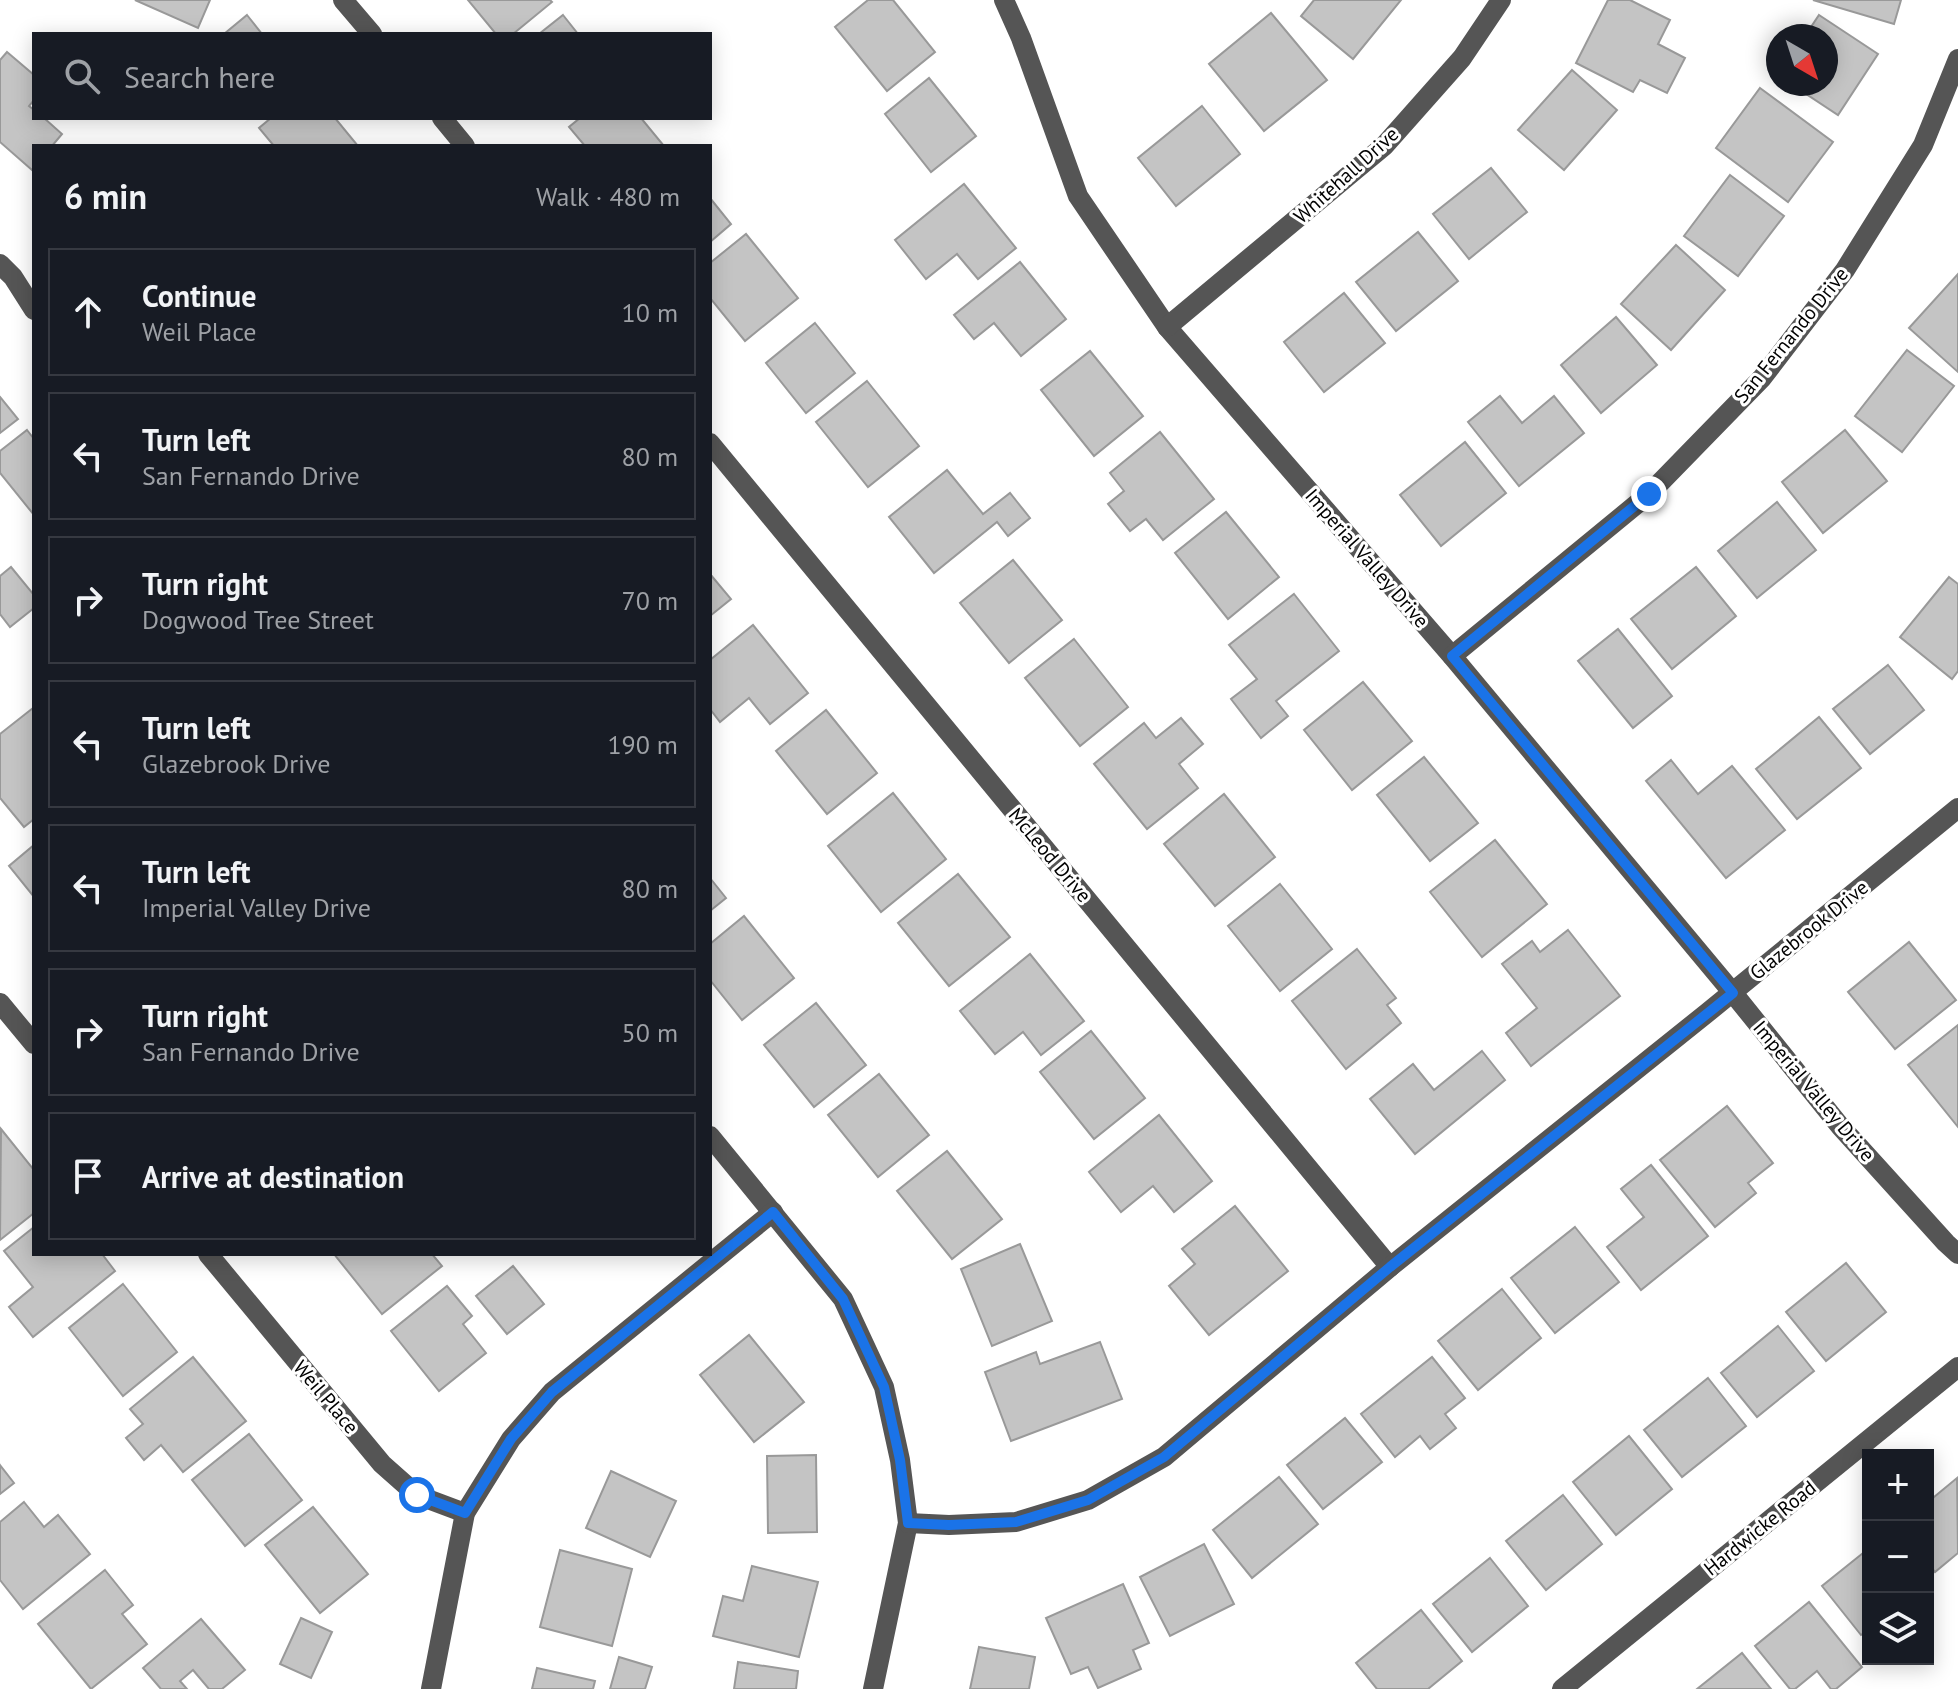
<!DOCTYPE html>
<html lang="en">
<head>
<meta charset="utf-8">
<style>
  body { margin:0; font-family:"PT Sans",sans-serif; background:#20242c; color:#f1f3f6 }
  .controls { position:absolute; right:24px; bottom:24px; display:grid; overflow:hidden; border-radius:0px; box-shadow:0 4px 20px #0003 }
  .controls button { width:72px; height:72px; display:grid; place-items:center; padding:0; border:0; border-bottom:2px solid #363941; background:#171b24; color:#f1f3f6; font:40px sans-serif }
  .compass { position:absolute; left:1766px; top:24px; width:72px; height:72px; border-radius:50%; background:#171b24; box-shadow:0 4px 20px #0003; rotate:141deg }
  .stop { position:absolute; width:24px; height:24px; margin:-18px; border:6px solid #1a73e8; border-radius:50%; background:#fff }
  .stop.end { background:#1a73e8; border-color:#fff; box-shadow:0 2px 8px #0008 }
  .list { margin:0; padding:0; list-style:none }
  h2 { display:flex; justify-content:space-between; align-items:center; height:104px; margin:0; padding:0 32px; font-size:34px }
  h2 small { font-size:26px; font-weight:400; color:#9ea1a6 }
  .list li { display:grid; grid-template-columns:52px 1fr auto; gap:24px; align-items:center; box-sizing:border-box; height:128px; margin:0 16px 16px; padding:0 16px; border:2px solid #363941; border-radius:0px }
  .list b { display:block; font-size:30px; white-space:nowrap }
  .list p { margin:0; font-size:26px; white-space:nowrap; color:#9ea1a6 }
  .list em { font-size:26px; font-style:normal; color:#9ea1a6 }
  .icon { flex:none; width:44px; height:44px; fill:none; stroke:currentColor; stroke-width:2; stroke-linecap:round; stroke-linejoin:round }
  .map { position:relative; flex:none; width:1958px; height:1689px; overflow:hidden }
  .search { position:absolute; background:#171b24; box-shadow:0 4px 20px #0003; left:32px; top:32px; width:680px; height:88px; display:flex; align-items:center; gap:20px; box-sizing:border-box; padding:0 28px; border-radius:0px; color:#9ea1a6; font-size:30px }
  .panel { position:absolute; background:#171b24; box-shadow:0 4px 20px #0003; left:32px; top:144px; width:680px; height:1112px; border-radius:0px }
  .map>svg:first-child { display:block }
  .building { fill:#c4c4c4; stroke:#999; stroke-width:2 }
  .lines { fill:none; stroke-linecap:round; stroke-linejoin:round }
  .minor { stroke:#555; stroke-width:20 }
  .route { stroke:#1a73e8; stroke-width:10 }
  .labels { text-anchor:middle; stroke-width:6; stroke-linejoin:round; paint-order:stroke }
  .street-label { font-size:20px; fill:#000; stroke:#fff }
</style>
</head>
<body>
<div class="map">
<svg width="1958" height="1689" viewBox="0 0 1958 1689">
  <rect width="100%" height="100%" fill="#fff"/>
  <!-- building -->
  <g class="building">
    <polygon points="135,0 210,0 198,28"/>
    <polygon points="468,0 550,0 552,2 513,34 496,34"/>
    <polygon points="868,0 893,0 935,52 887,91 835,27"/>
    <polygon points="1314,0 1401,0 1353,59 1301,16"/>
    <polygon points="1608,0 1630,0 1670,20 1658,44 1685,58 1667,93 1640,80 1633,92 1576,63"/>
    <polygon points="1813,0 1901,0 1894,24"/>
    <polygon points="1271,13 1327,80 1264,131 1209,64"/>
    <polygon points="247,15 262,34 224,34"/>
    <polygon points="563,15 578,34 539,34"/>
    <polygon points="1819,15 1878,54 1838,115 1791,84 1826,84 1826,36 1805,36"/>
    <polygon points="7,52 34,75 34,100 29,106 34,110 34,118 44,118 62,134 52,146 34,146 34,167 32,170 0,142 0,60"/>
    <polygon points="1572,70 1617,110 1564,170 1518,130"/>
    <polygon points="929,78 976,136 931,172 885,114"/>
    <polygon points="1760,88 1833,142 1788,202 1716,148"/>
    <polygon points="1202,106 1240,154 1176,206 1138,158"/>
    <polygon points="271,118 335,118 358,146 274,146 259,128"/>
    <polygon points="580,118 641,118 664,146 585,146 569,127"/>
    <polygon points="1491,168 1527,212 1469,259 1433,214"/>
    <polygon points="1730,175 1784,216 1738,276 1684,236"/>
    <polygon points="964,184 1016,248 978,279 957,254 926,279 895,240"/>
    <polygon points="710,198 731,224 710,242"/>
    <polygon points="1418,232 1458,281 1396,331 1356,282"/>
    <polygon points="746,234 798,298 745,341 710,298 710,263"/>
    <polygon points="1676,245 1725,290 1671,350 1621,304"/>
    <polygon points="1020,262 1066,319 1021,356 994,323 974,339 954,315"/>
    <polygon points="1958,274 1958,372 1909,328"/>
    <polygon points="1344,293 1385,343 1324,392 1284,342"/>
    <polygon points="1616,317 1657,365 1601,413 1561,365"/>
    <polygon points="815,323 855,373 806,413 766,363"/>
    <polygon points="1907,350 1954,386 1902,452 1855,416"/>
    <polygon points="1090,351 1143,416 1094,456 1041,390"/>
    <polygon points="867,381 919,446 868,487 816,422"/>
    <polygon points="1500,396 1522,423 1554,396 1584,433 1519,486 1468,422"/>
    <polygon points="0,397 18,419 0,433"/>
    <polygon points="27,430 34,439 34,515 0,473 0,451"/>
    <polygon points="1845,430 1887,481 1823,533 1782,482"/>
    <polygon points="1160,432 1214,499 1163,540 1146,519 1130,531 1108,504 1124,491 1110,473"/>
    <polygon points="1465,442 1506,493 1441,546 1400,495"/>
    <polygon points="947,470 983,514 1010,493 1030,518 1008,536 997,522 934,573 889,517"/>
    <polygon points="1777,502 1816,550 1757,598 1718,551"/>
    <polygon points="1226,512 1279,577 1228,619 1175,553"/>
    <polygon points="1013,560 1062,620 1009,663 960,603"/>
    <polygon points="11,567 34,595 34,608 10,627 0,614 0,576"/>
    <polygon points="1696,567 1736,616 1672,669 1631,619"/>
    <polygon points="710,574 731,599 710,616"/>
    <polygon points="1949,577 1958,584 1958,671 1952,679 1900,637"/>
    <polygon points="1294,594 1339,651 1276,701 1288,716 1261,738 1231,699 1257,679 1229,645"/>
    <polygon points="753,625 808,693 770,724 749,698 720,722 710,709 710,660"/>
    <polygon points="1618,629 1672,696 1633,728 1578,661"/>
    <polygon points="1074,639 1128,707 1080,746 1025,678"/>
    <polygon points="1888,665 1924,710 1870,754 1833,709"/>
    <polygon points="1363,682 1412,741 1352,790 1304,730"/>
    <polygon points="33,708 34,710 34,819 24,827 0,798 0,734"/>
    <polygon points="826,710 877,773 827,814 776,751"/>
    <polygon points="1819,717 1861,768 1797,819 1756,769"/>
    <polygon points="1181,718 1203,744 1179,764 1198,788 1147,829 1094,764 1144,723 1156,738"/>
    <polygon points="1424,757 1478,823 1430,861 1377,795"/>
    <polygon points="1671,760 1698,794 1732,766 1785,830 1726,878 1646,781"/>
    <polygon points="893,793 946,859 881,912 828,846"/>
    <polygon points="1224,794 1275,857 1215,906 1164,844"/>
    <polygon points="1495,840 1547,904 1482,957 1430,892"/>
    <polygon points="34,845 34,897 9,866"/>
    <polygon points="958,874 1010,937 949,986 898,923"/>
    <polygon points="710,878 726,898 710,911"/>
    <polygon points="1280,884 1332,949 1280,991 1228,926"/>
    <polygon points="744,916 794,978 742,1020 710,980 710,944"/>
    <polygon points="1568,930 1620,996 1531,1066 1506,1033 1537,1008 1502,964 1532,941 1540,952"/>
    <polygon points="1909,942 1956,1000 1895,1049 1848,992"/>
    <polygon points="1357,949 1396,998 1387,1005 1401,1023 1346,1069 1292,1001"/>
    <polygon points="1030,954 1084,1021 1041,1055 1023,1032 995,1054 960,1011"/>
    <polygon points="816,1003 866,1065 814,1107 764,1045"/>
    <polygon points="1958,1025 1958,1127 1908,1065"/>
    <polygon points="1091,1031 1145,1098 1094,1139 1040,1072"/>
    <polygon points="1482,1051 1505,1080 1415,1154 1370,1099 1413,1064 1434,1090"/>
    <polygon points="879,1074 929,1135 878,1177 828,1115"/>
    <polygon points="1727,1106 1773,1163 1748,1183 1756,1193 1715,1227 1660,1160"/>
    <polygon points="1159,1115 1212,1181 1174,1212 1153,1186 1121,1212 1089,1172"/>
    <polygon points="1,1129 34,1170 34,1213 0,1240"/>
    <polygon points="947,1151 1002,1219 952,1259 897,1191"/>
    <polygon points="1651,1165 1708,1236 1641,1290 1607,1247 1644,1217 1621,1189"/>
    <polygon points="1235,1206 1288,1271 1209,1335 1169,1286 1195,1264 1182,1249"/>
    <polygon points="34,1227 34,1254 102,1254 115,1271 33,1337 9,1307 33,1287 4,1251"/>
    <polygon points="1575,1227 1619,1282 1555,1333 1511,1278"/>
    <polygon points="1020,1244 1052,1321 992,1346 961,1269"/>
    <polygon points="334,1254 432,1254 442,1266 382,1314"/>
    <polygon points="1846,1263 1886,1312 1826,1361 1786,1312"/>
    <polygon points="513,1266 544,1304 507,1334 476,1296"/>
    <polygon points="123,1284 177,1352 123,1396 69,1328"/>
    <polygon points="447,1286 472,1316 463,1324 486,1353 439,1391 391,1331"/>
    <polygon points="1502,1289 1541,1338 1478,1390 1438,1341"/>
    <polygon points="1778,1326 1814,1371 1757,1417 1721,1373"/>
    <polygon points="749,1335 804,1402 754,1442 700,1375"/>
    <polygon points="1100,1342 1122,1399 1011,1441 985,1372 1036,1352 1040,1364"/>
    <polygon points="193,1357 246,1421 183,1472 161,1445 144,1460 126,1438 143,1424 130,1409"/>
    <polygon points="1432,1357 1465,1398 1445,1414 1456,1428 1430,1449 1420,1436 1395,1457 1361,1414"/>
    <polygon points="1708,1378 1746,1426 1682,1477 1644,1430"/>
    <polygon points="1345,1418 1382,1462 1323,1509 1287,1465"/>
    <polygon points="249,1434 302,1500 245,1546 192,1480"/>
    <polygon points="1629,1436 1672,1489 1616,1535 1573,1482"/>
    <polygon points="816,1455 817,1532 768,1533 767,1456"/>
    <polygon points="0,1465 14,1483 0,1494"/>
    <polygon points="611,1471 676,1501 650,1557 586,1528"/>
    <polygon points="1279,1477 1318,1524 1252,1578 1213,1530"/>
    <polygon points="1957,1478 1958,1553 1935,1572 1928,1564 1928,1502"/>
    <polygon points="1563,1495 1602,1544 1546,1590 1506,1541"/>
    <polygon points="24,1502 44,1527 58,1515 90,1554 23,1609 0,1580 0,1522"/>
    <polygon points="313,1507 368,1574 320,1613 265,1545"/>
    <polygon points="1204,1544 1234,1604 1170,1636 1140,1577"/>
    <polygon points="1868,1549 1868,1630 1861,1635 1822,1586"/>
    <polygon points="560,1550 632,1569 612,1646 540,1627"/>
    <polygon points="1490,1558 1528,1606 1472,1652 1433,1604"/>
    <polygon points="752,1566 818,1582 799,1657 713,1636 723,1596 743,1601"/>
    <polygon points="105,1570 133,1605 122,1614 147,1644 91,1689 38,1624"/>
    <polygon points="1123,1584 1149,1643 1133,1650 1141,1669 1098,1688 1088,1667 1071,1674 1046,1618"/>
    <polygon points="1809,1602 1862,1667 1836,1689 1831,1689 1817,1671 1795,1689 1790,1689 1755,1646"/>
    <polygon points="1421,1610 1462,1661 1428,1689 1377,1689 1356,1663"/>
    <polygon points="301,1618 332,1632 311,1678 280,1664"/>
    <polygon points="201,1619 245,1670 222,1689 209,1689 193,1670 180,1681 187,1689 161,1689 143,1668"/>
    <polygon points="979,1647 1035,1657 1029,1689 970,1689"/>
    <polygon points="1742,1653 1771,1689 1697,1689"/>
    <polygon points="619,1657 652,1667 645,1689 610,1689"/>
    <polygon points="738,1662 798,1671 796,1689 734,1689"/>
    <polygon points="537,1668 595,1681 593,1689 532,1689"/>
  </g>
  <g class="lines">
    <!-- minor -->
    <g class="minor">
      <polyline points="343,0 372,34"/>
      <polyline points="1004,0 1021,38 1078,196 1167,327 1452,656 1733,993 1840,1126 1946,1243 1958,1254"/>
      <polyline points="442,118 465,146"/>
      <polyline points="0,264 13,277 34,310"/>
      <polyline points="1167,327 1384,146 1462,58 1501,0"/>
      <polyline points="710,443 1390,1267"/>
      <polyline points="1452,656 1649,494 1762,378 1845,270 1923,145 1958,59"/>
      <polyline points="0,1003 34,1044"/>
      <polyline points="710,1136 843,1299 884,1387 900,1460 908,1523 873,1689"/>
      <polyline points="208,1254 382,1464 417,1495 465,1513"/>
      <polyline points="908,1523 949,1525 1016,1522 1088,1500 1164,1457 1390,1267 1707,1013 1958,808"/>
      <polyline points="431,1689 465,1513 511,1439 552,1392 773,1212"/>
      <polyline points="1562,1689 1958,1367"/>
    </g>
  </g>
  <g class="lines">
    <!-- route -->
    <polyline class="route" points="417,1495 465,1513 511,1439 552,1392 773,1212 843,1299 884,1387 900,1460 908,1523 949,1525 1016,1522 1088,1500 1164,1457 1390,1267 1733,993 1452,656 1649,494"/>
  </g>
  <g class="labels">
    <!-- street labels -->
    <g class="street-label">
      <text transform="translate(1346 175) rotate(-42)" y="7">Whitehall Drive</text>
      <text transform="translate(1791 335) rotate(-51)" y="7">San Fernando Drive</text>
      <text transform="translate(1367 558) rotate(49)" y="7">Imperial Valley Drive</text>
      <text transform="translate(1050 855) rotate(50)" y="7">McLeod Drive</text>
      <text transform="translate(1809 930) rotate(-39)" y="7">Glazebrook Drive</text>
      <text transform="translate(1814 1091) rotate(50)" y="7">Imperial Valley Drive</text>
      <text transform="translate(326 1397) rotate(50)" y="7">Weil Place</text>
      <text transform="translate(1760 1528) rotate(-39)" y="7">Hardwicke Road</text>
    </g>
  </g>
</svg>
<div class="controls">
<button>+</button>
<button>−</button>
<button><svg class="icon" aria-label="layers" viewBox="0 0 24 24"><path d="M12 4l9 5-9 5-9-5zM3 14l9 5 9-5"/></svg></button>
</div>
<svg class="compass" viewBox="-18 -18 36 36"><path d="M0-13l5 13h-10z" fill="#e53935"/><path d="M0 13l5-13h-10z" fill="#9ea1a6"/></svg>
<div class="stop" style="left:417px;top:1495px"></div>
<div class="stop end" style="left:1649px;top:494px"></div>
<div class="search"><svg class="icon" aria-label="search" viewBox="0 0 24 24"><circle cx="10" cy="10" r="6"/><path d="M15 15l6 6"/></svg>Search here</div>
<section class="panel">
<h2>6 min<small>Walk · 480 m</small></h2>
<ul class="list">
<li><svg class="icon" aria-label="ahead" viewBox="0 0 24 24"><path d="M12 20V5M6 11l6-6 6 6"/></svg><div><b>Continue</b><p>Weil Place</p></div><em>10 m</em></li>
<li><svg class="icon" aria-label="left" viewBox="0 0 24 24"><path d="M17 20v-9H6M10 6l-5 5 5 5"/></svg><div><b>Turn left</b><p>San Fernando Drive</p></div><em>80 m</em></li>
<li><svg class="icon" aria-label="right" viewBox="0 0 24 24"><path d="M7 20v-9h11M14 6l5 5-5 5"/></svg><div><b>Turn right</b><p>Dogwood Tree Street</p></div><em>70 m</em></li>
<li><svg class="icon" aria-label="left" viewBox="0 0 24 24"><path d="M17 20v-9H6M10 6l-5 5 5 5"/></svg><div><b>Turn left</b><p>Glazebrook Drive</p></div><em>190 m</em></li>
<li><svg class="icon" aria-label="left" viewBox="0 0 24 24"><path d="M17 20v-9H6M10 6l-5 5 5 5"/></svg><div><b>Turn left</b><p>Imperial Valley Drive</p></div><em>80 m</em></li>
<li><svg class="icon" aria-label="right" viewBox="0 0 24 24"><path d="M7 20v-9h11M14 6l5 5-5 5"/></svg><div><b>Turn right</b><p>San Fernando Drive</p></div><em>50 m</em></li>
<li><svg class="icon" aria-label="arrive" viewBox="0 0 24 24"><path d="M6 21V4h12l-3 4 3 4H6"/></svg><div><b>Arrive at destination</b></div></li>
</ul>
</section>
</div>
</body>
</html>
